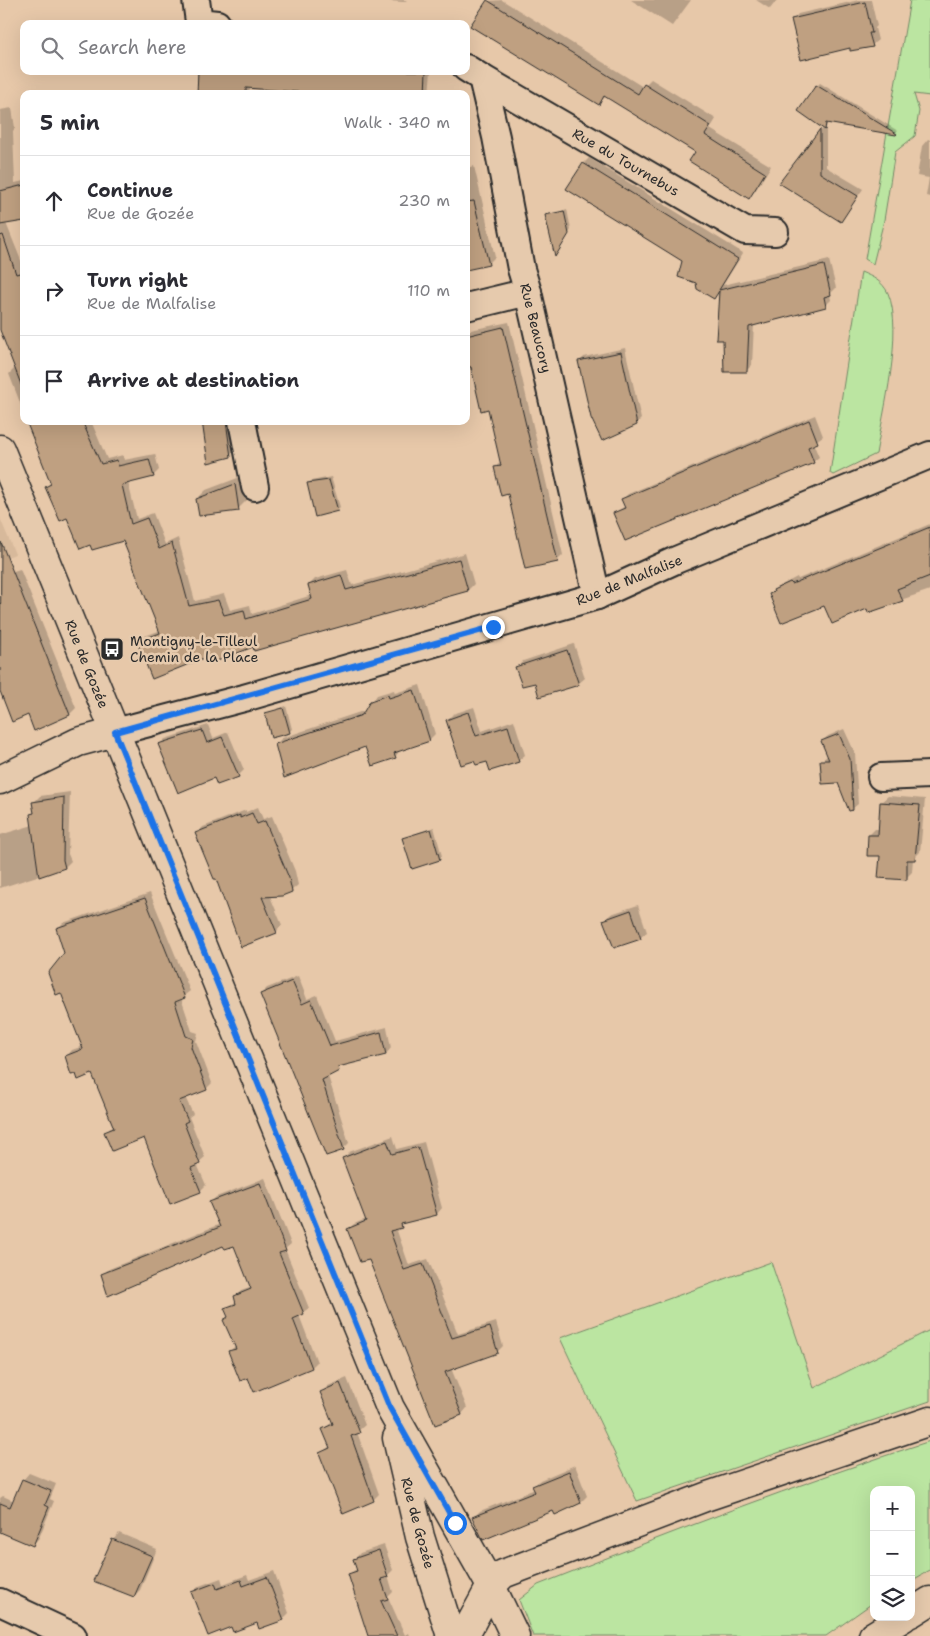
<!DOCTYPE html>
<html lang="en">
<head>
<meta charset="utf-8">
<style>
  body { margin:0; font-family:"Shantell Sans",sans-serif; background:#f7f7f7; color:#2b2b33 }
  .controls { position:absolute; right:15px; bottom:15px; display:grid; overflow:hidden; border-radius:10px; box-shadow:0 5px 20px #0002 }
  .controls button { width:45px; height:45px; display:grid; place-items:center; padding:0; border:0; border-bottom:1px solid #e1e1e2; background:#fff; color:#2b2b33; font:25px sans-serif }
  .stop { position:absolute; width:15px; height:15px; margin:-11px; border:4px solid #1a73e8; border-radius:50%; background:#fff }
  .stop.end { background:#1a73e8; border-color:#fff; box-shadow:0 1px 5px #0008 }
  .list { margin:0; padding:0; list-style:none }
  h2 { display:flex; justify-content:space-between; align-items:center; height:65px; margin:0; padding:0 20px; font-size:21px }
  h2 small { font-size:16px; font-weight:400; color:#7c7c81 }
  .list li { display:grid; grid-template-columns:32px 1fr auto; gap:15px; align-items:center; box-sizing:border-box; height:90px; padding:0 20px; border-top:1px solid #e1e1e2 }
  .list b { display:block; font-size:19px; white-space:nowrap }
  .list p { margin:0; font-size:16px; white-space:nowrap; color:#7c7c81 }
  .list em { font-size:16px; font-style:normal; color:#7c7c81 }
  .icon { flex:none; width:28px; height:28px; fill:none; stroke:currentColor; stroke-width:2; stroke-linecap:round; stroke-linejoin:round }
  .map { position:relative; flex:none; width:930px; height:1636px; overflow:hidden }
  .search { position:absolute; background:#fff; box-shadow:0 5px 20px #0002; left:20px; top:20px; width:450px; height:55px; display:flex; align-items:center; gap:12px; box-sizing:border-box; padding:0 18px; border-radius:10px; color:#7c7c81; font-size:19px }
  .panel { position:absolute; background:#fff; box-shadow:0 5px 20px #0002; left:20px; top:90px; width:450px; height:335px; border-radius:10px }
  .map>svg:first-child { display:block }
  .built { fill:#d7b99b }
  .green { fill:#bbe5a1; stroke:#738866 }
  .shadow { fill:#0003 }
  .building { fill:#bfa081; stroke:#2b2b2b }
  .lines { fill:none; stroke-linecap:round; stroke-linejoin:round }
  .street-casing { stroke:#2b2b2b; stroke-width:30 }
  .secondary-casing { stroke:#2b2b2b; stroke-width:31 }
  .highway-casing { stroke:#2b2b2b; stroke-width:31 }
  .street { stroke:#e6caad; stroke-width:26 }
  .secondary { stroke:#e6caad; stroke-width:28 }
  .highway { stroke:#e6caad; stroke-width:28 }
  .route { stroke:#1a73e8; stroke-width:6 }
  .labels { text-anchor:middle; stroke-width:5; stroke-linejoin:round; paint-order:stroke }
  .street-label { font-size:14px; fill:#2b2b2b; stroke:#e6caad }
  .poi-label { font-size:14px; fill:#2b2b2b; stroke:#e6caad; text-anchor:start }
</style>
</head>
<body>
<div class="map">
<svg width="930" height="1636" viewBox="0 0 930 1636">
  <rect width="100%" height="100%" fill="#e7c8a9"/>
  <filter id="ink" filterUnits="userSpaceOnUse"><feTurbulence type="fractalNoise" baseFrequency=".02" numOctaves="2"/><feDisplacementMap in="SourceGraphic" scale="10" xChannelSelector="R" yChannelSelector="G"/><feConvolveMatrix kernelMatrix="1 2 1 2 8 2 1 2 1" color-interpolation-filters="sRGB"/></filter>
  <g filter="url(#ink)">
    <!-- built -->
    <polygon class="built" points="0,518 15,554 0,560"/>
    <!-- green -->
    <g class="green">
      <polygon points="910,0 930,0 930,96 914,94 919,111 915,136 895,152 884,220 873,264 865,259"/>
      <path d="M861,272C873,277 882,281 888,293C904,331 883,413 876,454L833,475L830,473Z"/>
      <polygon points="771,1262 814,1388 930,1330 930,1401 637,1501 560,1338"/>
      <path d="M930,1441V1570L911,1581V1490H874V1602L826,1636H533L519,1600L538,1585C667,1534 797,1484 930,1441Z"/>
    </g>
    <!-- shadow -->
    <g class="shadow">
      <polygon points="372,0 407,0 404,2"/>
      <polygon points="502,0 643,87 651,79 716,119 710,129 771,166 755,191 749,197 697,152 606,96 598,104 488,1"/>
      <polygon points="631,0 691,0 672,26"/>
      <polygon points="756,0 777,0 770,9"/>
      <polygon points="859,0 871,0 877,26 875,28 878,40 872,45 793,20 798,14"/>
      <polygon points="197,71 431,71 429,94 326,94 251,87 248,94 198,94"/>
      <polygon points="820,83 898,131 896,133 828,122 826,127 826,167 863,189 841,220 781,183 824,127 817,86"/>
      <polygon points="12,108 15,128 13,131 15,183 24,181 24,220 6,223 24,268 24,413 9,374 15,368 0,325 0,110"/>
      <polygon points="928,139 930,140 930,197 926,196 929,178 917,176 922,146"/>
      <polygon points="589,158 743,253 723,285 829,260 836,288 830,294 831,300 826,305 754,324 752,365 746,371 720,291 713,297 697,282 684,261 583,164"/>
      <polygon points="474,166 495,257 488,264 466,269 466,168"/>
      <polygon points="567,209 571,230 557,252 547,216"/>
      <polygon points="509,322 563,555 557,561 509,493 495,467 502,461 489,407 473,370 466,370 466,331"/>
      <polygon points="625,348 641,419 636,424 579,362 584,357"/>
      <polygon points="815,415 823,436 813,443 819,457 813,462 615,513 625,506 622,500 628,494"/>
      <polygon points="27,421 91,421 107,459 123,455 124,460 155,454 159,470 153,476 128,482 137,519 153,513 165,544 178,538 195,601 224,594 230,610 250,605 252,614 312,595 309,585 315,579 347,570 352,585 465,553 474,584 468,590 255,650 254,645 210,654 139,642 145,636 161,630 124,540 68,517 46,487 51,482"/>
      <polygon points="204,421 236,421 240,446 230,455"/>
      <polygon points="243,476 247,500 238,509 197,499 206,490"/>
      <polygon points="331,477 340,507 337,510 308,484 311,481"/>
      <polygon points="930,524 930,590 869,611 867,607 824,605 770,594 776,588 797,577 798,579"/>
      <polygon points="20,569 76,708 70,714 34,729 29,714 13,721 0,688 0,575"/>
      <polygon points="574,644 585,678 578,684 517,668 523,661"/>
      <polygon points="420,685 435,734 429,740 401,749 395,757 366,746 276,744 282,738 366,710 377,695 394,690 395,693"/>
      <polygon points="286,706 292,729 289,732 266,714"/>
      <polygon points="474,707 482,731 514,720 525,755 518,761 447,720 453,714"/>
      <polygon points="208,725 213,738 228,732 244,770 238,776 215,776 160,744 165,739"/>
      <polygon points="844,729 855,753 858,804 852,809 839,782 821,761 828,755 822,741 828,736"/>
      <polygon points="70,792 68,854 71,861 65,867 0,888 0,835 33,825 31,815 35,811 34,802 40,796"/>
      <polygon points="888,796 925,799 920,852 913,859 912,872 906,878 881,855 869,835 875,829 880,829 881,802"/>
      <polygon points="258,807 263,819 272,816 295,871 298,885 291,891 270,896 282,925 276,932 217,877 197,833 203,827 246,810 246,812"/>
      <polygon points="434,827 442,856 439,859 403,838"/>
      <polygon points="150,893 190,991 181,998 192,1031 198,1033 196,1041 212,1083 206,1089 185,1097 193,1114 189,1117 205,1157 197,1164 206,1185 200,1191 145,1136 106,1132 114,1125 93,1072 67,1056 72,1050 83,1046 66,953 57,929 63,923"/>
      <polygon points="638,905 647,932 640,938 605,920 611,914"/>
      <polygon points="298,976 307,999 317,995 335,1041 387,1027 391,1048 386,1054 344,1064 328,1076 349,1143 343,1149 261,994 267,988"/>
      <polygon points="393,1136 397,1149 424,1142 442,1208 437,1214 407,1221 396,1228 409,1265 428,1259 458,1334 496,1322 503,1346 497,1352 451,1368 467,1408 462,1414 370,1258 348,1229 354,1224 366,1219 344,1158 349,1152"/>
      <polygon points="265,1178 291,1244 285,1249 309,1308 299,1315 317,1362 312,1367 249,1376 230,1351 236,1345 225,1320 228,1316 226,1308 237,1301 235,1297 241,1291 252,1287 235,1244 224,1245 103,1274 109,1269 220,1224 211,1202 216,1197"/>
      <polygon points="347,1378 365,1425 357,1432 379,1494 373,1500 321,1453 330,1446 323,1429 334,1421 322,1392 328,1386"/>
      <polygon points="575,1465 587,1496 581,1502 555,1513 554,1509 474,1517 480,1511 535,1489 534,1486 540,1480"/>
      <polygon points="29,1473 56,1484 50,1499 54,1501 39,1538 33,1544 0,1530 0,1498 3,1496 14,1501 23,1480"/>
      <polygon points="119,1533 157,1549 140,1590 134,1596 113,1540"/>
      <polygon points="384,1545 393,1570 388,1575 393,1592 388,1597 405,1635 409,1633 410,1636 373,1636 349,1574 358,1568 355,1559 360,1553"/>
      <polygon points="274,1571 289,1613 283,1619 232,1625 193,1592 199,1586 221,1578 223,1584 247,1575 249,1580"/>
    </g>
    <!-- building -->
    <g class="building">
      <polygon points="487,0 638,94 644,84 711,126 705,135 765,173 749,199 689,161 695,152 604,96 599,105 470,26"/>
      <polygon points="865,2 872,33 869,33 873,47 850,51 850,48 801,60 791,19"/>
      <polygon points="198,71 426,71 425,94 324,94 246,88 246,94 197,94"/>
      <polygon points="816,85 897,134 896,135 826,123 825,130 798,111"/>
      <polygon points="820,129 820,173 858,196 841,222 779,183"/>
      <polygon points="583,163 738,259 719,290 824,265 831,295 824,297 826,307 749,327 747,372 724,372 723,340 716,340 719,291 714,299 697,289 696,283 678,277 682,261 566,189"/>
      <polygon points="24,185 24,221 0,225 0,191"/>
      <polygon points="474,201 489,265 466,270 466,202"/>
      <polygon points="564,211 569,234 555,257 545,215"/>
      <polygon points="3,235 16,274 24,272 22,387 0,330 0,236"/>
      <polygon points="503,327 558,562 525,569 508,494 501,496 494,467 501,466 488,409 481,411 471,367 466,366 466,336"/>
      <polygon points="621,352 637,425 602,441 591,418 578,361"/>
      <polygon points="809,420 818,443 808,447 814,463 625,541 613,513 625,508 621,499"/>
      <polygon points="26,421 82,421 101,464 117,460 118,466 149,459 154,477 122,485 131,524 147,518 159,549 172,543 189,606 218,600 224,615 244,610 246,619 312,599 308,585 341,575 346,590 459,559 468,591 254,651 253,647 212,663 209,656 152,679 137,642 160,633 123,541 92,550 90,545 80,549 67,518 60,521 45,487 51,484"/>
      <polygon points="202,421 226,421 231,457 208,463"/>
      <polygon points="329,480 338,511 315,517 307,483"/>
      <polygon points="235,484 239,511 199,516 196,499"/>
      <polygon points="930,527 930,576 897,589 903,601 868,613 867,609 832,624 824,606 781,623 769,594 774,592 773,590 790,582 792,584"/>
      <polygon points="1,542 70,715 34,731 28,715 12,722 0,691"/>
      <polygon points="567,650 579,685 539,697 535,683 522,686 515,667"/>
      <polygon points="414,690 430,741 394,753 396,758 372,766 365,747 284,778 275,744 362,715 370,701 388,695 389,698"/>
      <polygon points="283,708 290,733 271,738 265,713"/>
      <polygon points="468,712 476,736 508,726 519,762 490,771 487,762 476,765 474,761 461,765 446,720"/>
      <polygon points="202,730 207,743 222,737 239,777 217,785 214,778 178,793 158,744"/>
      <polygon points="839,734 850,759 853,810 849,811 838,783 822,784 820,760 829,760 821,741"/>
      <polygon points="64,797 63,860 65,868 39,877 30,814 34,813 32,802"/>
      <polygon points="880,802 920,805 915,860 907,860 907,880 878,878 880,856 867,856 868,835 878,835"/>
      <polygon points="252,813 257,824 265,821 289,878 292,892 282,896 262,897 277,933 241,947 216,879 214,879 195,833 240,815 240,818"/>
      <polygon points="431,829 440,860 412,869 402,838"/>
      <polygon points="145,898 185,998 175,1002 186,1036 193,1039 191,1047 207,1090 179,1101 188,1121 184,1123 200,1164 191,1168 201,1192 170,1204 144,1138 112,1151 104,1132 114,1128 92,1074 78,1080 76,1074 71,1075 65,1056 83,1049 61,993 56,995 48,973 64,953 56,928"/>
      <polygon points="631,910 641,939 614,948 603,920"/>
      <polygon points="292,981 302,1004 311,1000 330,1046 381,1032 386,1055 338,1067 339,1071 322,1080 344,1150 326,1156 260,994"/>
      <polygon points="387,1141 392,1154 418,1147 437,1215 401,1224 402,1228 390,1231 404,1270 423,1264 452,1338 490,1327 498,1353 445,1372 462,1415 435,1425 369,1260 360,1262 347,1229 366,1221 342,1158"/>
      <polygon points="260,1183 286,1251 279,1253 304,1314 293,1319 312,1368 254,1392 248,1378 240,1381 228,1351 236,1349 223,1320 228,1317 224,1308 236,1304 234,1296 251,1289 234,1246 225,1249 223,1246 108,1296 101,1274 220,1227 209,1202"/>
      <polygon points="340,1383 360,1433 351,1436 374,1501 343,1514 319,1453 330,1448 322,1429 333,1424 320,1392"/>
      <polygon points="569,1471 581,1503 555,1515 553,1511 483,1540 472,1517 535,1492 532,1486"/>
      <polygon points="22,1479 51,1491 45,1505 49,1507 33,1546 0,1532 0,1503 10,1507"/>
      <polygon points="112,1539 152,1556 134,1597 93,1581"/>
      <polygon points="379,1550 388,1577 381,1579 388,1599 381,1601 397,1636 368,1636 348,1574 357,1571 353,1559"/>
      <polygon points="267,1577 284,1620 259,1629 257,1623 233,1632 231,1627 208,1636 191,1592 215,1583 217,1589 241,1580 243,1586"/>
    </g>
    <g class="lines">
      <!-- street casing -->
      <g class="street-casing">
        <g id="street">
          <polyline points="196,0 199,22 217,24"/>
          <polyline points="466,68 482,78 496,137 521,269 528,292 597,596"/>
          <polyline points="482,78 745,231 775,232"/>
          <polyline points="466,307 528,292"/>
          <polyline points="242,421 255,487"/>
          <polyline points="115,732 244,698 597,596 676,560 930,455"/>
          <polyline points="881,777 930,775"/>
          <polyline points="0,1602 73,1636"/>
        </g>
      </g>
      <!-- secondary casing -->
      <g class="secondary-casing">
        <g id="secondary">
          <polyline points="0,449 390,1408 491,1586 515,1636"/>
          <polyline points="0,780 78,742 115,732"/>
          <polyline points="397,1438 420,1537 451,1636"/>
        </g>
      </g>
      <!-- highway casing -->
      <g class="highway-casing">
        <g id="highway">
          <polyline points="911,1613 930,1601"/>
          <polyline points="464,1636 491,1586 503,1574 708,1496 930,1421"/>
          <polyline points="873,1636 904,1617"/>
        </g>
      </g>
      <!-- street -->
      <use href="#street" class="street"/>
      <!-- secondary -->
      <use href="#secondary" class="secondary"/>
      <!-- highway -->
      <use href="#highway" class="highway"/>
    </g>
  </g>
  <g class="lines" filter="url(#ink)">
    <!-- route -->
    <polyline class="route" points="455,1523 390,1408 115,732 493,627"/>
  </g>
  <!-- icons -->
  <defs>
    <g id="bus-square" transform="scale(1.25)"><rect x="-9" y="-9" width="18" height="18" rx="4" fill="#2b2b2b" stroke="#e6caad"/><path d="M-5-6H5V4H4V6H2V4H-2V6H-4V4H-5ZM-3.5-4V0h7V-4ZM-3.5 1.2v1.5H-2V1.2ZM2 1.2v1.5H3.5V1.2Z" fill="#fff"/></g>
  </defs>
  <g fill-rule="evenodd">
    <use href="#bus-square" x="112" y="649"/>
  </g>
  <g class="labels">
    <!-- street labels -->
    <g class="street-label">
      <text transform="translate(626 162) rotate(30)" y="5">Rue du Tournebus</text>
      <text transform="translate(536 328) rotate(76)" y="5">Rue Beaucory</text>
      <text transform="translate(629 580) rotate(-22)" y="5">Rue de Malfalise</text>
      <text transform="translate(87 664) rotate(68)" y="5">Rue de Gozée</text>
      <text transform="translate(418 1523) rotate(75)" y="5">Rue de Gozée</text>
    </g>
    <!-- poi labels -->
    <g class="poi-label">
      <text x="130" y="646">Montigny-le-Tilleul<tspan x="130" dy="16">Chemin de la Place</tspan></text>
    </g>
  </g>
</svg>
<div class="controls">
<button>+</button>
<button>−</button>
<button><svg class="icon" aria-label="layers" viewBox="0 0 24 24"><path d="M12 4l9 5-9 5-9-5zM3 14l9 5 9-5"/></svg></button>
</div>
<div class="stop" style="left:455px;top:1523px"></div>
<div class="stop end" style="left:493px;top:627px"></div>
<div class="search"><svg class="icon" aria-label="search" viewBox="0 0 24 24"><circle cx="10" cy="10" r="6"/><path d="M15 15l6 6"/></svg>Search here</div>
<section class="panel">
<h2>5 min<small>Walk · 340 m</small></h2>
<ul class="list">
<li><svg class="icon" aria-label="ahead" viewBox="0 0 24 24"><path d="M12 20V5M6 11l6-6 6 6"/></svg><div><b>Continue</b><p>Rue de Gozée</p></div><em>230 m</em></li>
<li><svg class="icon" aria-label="right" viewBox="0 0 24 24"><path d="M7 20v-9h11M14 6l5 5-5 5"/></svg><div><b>Turn right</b><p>Rue de Malfalise</p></div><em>110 m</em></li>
<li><svg class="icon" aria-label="arrive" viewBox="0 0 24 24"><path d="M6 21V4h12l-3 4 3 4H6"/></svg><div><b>Arrive at destination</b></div></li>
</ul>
</section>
</div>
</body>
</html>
